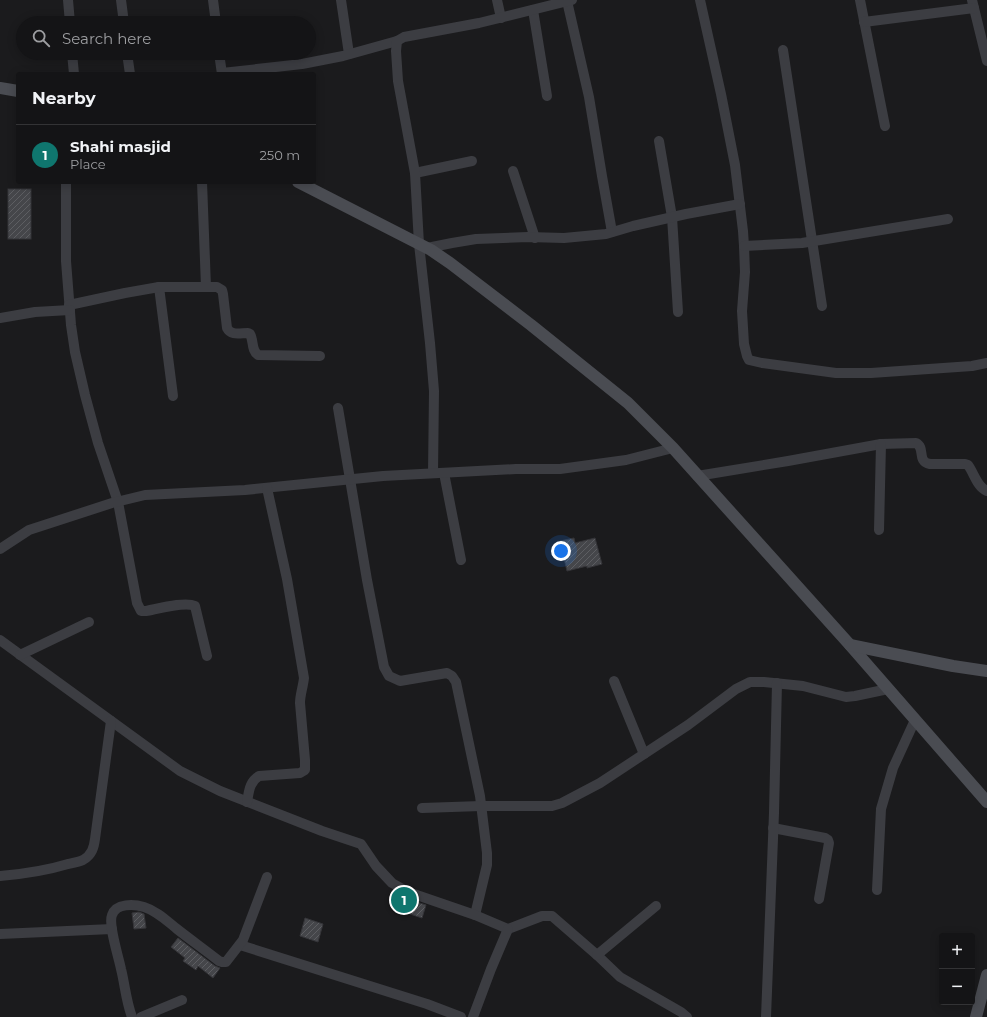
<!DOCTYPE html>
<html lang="en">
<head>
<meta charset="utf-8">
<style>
  body { margin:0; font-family:Montserrat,sans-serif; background:#212123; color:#f1f3f6 }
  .controls { position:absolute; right:12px; bottom:12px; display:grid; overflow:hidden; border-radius:4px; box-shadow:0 2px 10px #0003 }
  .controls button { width:36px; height:36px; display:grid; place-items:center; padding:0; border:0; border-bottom:1px solid #333335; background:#141416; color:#f1f3f6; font:20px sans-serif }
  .you { position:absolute; left:561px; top:551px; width:14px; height:14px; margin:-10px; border:3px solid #fff; border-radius:50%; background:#1a73e8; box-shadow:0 0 0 6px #1a73e833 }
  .badge { display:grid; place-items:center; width:26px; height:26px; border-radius:50%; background:#0f766e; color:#fff; font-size:13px; font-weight:700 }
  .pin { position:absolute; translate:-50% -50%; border:2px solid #fff; box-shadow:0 1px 4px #0006 }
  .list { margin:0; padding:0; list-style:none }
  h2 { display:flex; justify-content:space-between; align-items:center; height:52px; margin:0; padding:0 16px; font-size:17px }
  h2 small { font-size:13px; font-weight:400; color:#9d9ea1 }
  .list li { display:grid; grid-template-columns:26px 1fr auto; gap:12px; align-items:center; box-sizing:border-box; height:60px; padding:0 16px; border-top:1px solid #333335 }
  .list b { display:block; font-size:15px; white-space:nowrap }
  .list p { margin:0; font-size:13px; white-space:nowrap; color:#9d9ea1 }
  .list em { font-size:13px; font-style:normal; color:#9d9ea1 }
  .icon { flex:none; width:22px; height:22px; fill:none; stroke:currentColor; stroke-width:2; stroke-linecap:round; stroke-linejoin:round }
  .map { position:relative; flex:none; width:987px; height:1017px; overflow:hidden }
  .search { position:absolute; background:#141416; box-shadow:0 2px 10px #0003; left:16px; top:16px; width:300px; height:44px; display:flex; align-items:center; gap:10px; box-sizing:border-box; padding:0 14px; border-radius:22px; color:#9d9ea1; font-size:15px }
  .panel { position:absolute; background:#141416; box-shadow:0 2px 10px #0003; left:16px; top:72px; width:300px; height:112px; border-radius:4px }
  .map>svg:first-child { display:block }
  .building { fill:url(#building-hatch); stroke:#353539 }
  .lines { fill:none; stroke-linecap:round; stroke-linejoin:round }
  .street { stroke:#3c3d42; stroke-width:10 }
  .secondary { stroke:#4a4c52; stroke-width:12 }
</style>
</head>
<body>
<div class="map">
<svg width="987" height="1017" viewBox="0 0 987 1017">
  <defs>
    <pattern id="building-hatch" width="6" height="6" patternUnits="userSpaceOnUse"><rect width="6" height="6" fill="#45464a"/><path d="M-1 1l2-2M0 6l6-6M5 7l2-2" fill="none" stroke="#5d5e62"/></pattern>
  </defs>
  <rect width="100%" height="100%" fill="#1b1b1d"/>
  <!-- building -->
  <g class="building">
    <rect x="8" y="189" width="23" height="50"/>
    <polygon points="574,538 575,543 595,538 602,564 587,568 587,566 567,571 560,541"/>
    <polygon points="391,894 399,896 400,895 410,900 426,905 422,918 410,914 411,909 390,898"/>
    <polygon points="139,912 144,914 146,928 134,929 132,913"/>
    <polygon points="305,918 323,924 318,942 300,936"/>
    <polygon points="178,938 215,966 220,968 213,978 198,966 196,970 183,961 185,958 171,947"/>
  </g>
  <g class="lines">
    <!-- street -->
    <g class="street">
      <polyline points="68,0 70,23"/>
      <polyline points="121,0 124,23"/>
      <polyline points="213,0 216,23"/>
      <polyline points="341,0 349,54"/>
      <polyline points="497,0 501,18"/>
      <polyline points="700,0 721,94 735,165 743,231 744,246 745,272 742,311 744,344 747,356 749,360 762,363 836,373 871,373 972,366 987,363"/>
      <polyline points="860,0 885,126"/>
      <polyline points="972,0 987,61"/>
      <polyline points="567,1 589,97 602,176 612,232"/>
      <polyline points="533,10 547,96"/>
      <polyline points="864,22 974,8"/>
      <polyline points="783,50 822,306"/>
      <polyline points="72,53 74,74"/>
      <polyline points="127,53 130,74"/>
      <polyline points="219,53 222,74"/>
      <polyline points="222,73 302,64 343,56 397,41"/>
      <polyline points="659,141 672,217 678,312"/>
      <polyline points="513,171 535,238"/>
      <polyline points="415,173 472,161"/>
      <path d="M66,182V261L71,325L75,352L85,395L98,443L118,502L137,603L141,611H146C157,609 185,601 195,606L207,656"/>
      <polyline points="202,182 206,287"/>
      <polyline points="744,246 802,243 948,219"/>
      <polyline points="427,248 452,243 476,239 528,237 564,238 606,234 633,226 686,214 740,204"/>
      <polyline points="159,287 173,396"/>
      <path d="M69,305L125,293L159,287H217L222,290L223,294L227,328C231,336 240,333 248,333L250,334C254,341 251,350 258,355L320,356"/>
      <polyline points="0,318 35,312 70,310"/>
      <polyline points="338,408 367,580 384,667 389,676 400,681 447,673 452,676 456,682 480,796 487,853 487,865 475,915"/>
      <polyline points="433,473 434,391 430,343 419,244 415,173 398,81 396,51 397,41 404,37 479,23 572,0"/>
      <polyline points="444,473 461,560"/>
      <path d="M697,476L788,461L881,444L916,443C926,448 916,461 930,464H965L968,465C974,473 977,487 987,491"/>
      <polyline points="879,530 881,444"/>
      <polyline points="0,549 29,530 112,503 145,495 245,490 383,476 516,469 560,469 626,460 673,448"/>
      <polyline points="0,640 180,771 220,791 322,831 361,844 376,866 392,883 408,892 475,915 508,929 542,916 552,916 597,955 620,977 681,1012 687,1017"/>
      <polyline points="20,655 89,622"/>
      <polyline points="614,681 644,754"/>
      <path d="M247,802C249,792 249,782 259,776L300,773L305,770V760L300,703C300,695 303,687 304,678L287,579L267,488"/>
      <polyline points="422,808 481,806 552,806 562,803 600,783 688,725 736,689 750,682 764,682 803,686 846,697 855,696 888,689"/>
      <polyline points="773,828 825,838 828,840 829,843 819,899"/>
      <path d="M0,876C24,874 45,871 68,864C73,863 79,862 83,860C92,855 94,847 95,839L111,721"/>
      <polyline points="877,890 881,809 893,768 915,720"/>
      <polyline points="0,934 112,929"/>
      <polyline points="240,945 427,1004 461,1017"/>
      <polyline points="597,955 656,906"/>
      <path d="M132,1017C126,1001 125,985 121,969C119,958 108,925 112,915C116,903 134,904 144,907C157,911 167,921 177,929C191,940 205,950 219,961L222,962H226L243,940L267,877"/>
      <polyline points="141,1017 182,1000"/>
      <polyline points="473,1017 491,969 508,929"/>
      <polyline points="766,1017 774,813 777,683"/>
    </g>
    <!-- secondary -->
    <g class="secondary">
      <polyline points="0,88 18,91"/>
      <polyline points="298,182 431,250 450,263 531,325 628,403 673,448 850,645 987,802"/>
      <polyline points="850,645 953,666 987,671"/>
      <polyline points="976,1017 987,975"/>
    </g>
  </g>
</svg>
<div class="controls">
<button>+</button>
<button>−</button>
</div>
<div class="you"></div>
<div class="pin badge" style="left:404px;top:900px">1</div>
<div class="search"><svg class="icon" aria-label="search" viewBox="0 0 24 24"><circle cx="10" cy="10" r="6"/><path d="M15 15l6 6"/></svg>Search here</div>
<section class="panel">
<h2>Nearby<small></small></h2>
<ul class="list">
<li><span class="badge">1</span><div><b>Shahi masjid</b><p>Place</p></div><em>250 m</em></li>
</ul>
</section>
</div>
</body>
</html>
